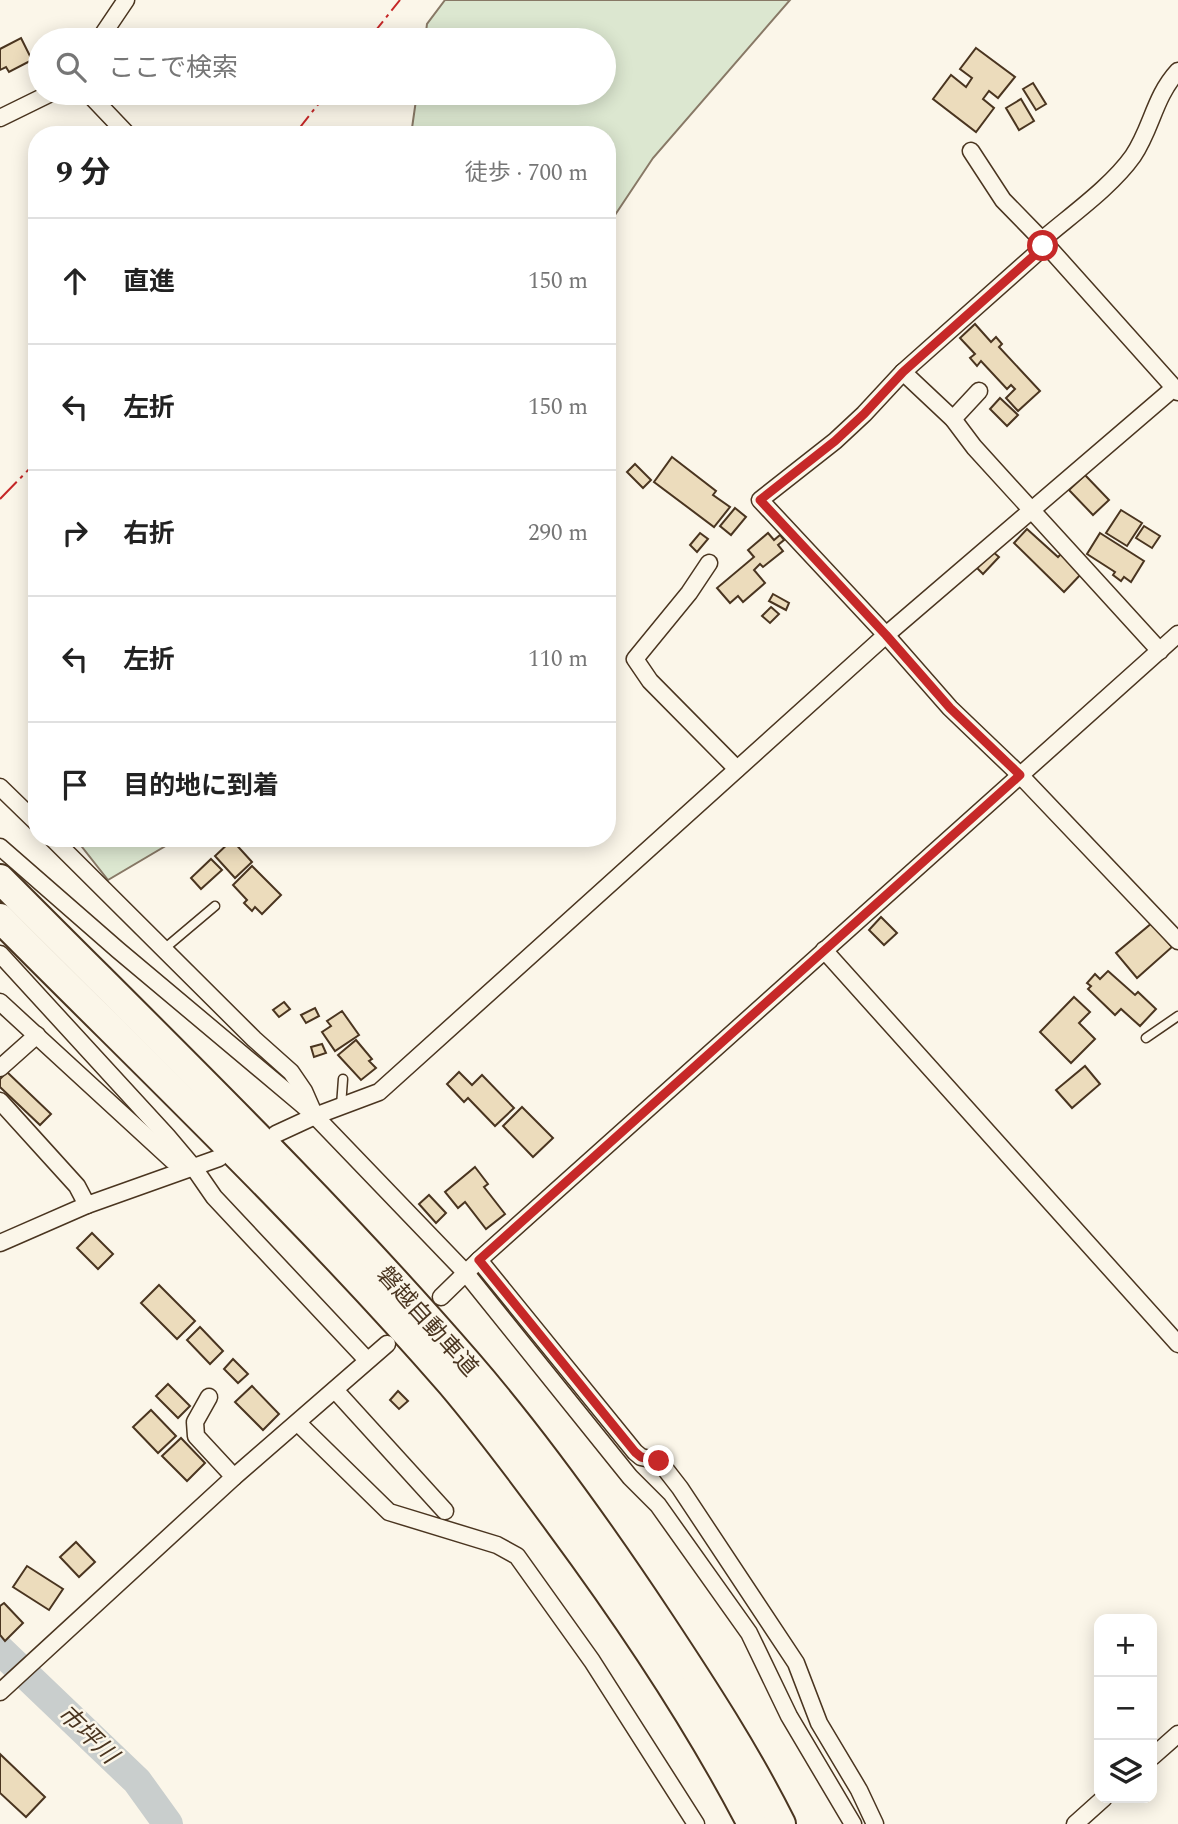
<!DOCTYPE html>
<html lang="ja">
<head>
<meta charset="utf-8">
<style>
  body { margin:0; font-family:Spectral,"Noto Sans JP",serif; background:#f2f2f2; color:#222 }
  .controls { position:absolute; right:21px; bottom:21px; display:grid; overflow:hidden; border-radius:14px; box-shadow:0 4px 18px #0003 }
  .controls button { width:63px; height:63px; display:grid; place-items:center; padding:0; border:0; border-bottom:2px solid #e0e0e0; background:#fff; color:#222; font:35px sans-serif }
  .stop { position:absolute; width:21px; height:21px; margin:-16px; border:5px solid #c62828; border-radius:50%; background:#fff }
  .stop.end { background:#c62828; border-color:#fff; box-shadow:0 2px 7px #0008 }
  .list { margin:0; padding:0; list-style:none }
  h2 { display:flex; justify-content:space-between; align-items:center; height:91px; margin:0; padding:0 28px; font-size:30px }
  h2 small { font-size:23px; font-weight:400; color:#767676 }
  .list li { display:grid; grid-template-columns:46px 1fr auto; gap:21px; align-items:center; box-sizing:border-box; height:126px; padding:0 28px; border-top:2px solid #e0e0e0 }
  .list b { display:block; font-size:26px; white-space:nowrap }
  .list em { font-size:23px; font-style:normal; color:#767676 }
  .icon { flex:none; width:38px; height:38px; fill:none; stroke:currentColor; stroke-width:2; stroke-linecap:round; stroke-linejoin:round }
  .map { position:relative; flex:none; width:1178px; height:1824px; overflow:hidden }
  .search { position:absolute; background:#fff; box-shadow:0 4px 18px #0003; left:28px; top:28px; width:588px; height:77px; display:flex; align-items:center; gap:18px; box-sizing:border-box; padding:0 24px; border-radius:38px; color:#767676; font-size:26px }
  .panel { position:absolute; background:#fff; box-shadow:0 4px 18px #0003; left:28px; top:126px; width:588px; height:721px; border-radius:28px }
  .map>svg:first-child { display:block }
  .green { fill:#dce7d0; stroke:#887966; stroke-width:2 }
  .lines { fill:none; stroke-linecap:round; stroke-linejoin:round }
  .river { stroke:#c9cecd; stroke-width:30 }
  .building { fill:#ecdcbc; stroke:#4a3520; stroke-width:2 }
  .lane-casing { stroke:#4a3520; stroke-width:11 }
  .street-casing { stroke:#4a3520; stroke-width:19 }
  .highway-casing { stroke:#4a3520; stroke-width:32 }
  .lane { stroke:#fbf6e9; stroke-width:8 }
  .street { stroke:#fbf6e9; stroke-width:16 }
  .highway { stroke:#fbf6e9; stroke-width:28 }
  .power { stroke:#c62828; stroke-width:2; stroke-dasharray:24 5 3.5 5; stroke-linecap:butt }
  .route { stroke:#c62828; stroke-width:9 }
  .labels { text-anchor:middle; stroke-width:5; stroke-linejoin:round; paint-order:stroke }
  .street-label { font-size:23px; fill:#4a3520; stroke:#fbf6e9 }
  .water-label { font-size:24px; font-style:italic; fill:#4a3520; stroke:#fbf6e9 }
</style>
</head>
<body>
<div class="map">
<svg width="1178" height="1824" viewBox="0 0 1178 1824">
  <rect width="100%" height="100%" fill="#fbf6e9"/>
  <!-- green -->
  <g class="green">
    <polygon points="445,0 790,0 653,158 607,227 607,135 411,135 417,93 604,93 604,40 425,40 427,24"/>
    <polygon points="75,838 179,838 108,880"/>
  </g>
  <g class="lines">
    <!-- river -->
    <polyline class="river" points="0,1650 137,1781 168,1824"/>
  </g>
  <!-- building -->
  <g class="building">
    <polygon points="21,38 32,60 9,72 6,67 0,70 0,49"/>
    <polygon points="976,48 1015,77 998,98 989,91 983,99 994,108 976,132 933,99 951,75 966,87 972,78 960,69"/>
    <polygon points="1033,83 1046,104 1036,110 1023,89"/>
    <polygon points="1021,99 1034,121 1019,130 1006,108"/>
    <polygon points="975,324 991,342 996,337 1002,344 999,347 1040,391 1018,411 1006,398 1015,389 1011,385 1007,389 981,361 977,366 970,358 975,354 960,338"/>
    <polygon points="1000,398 1018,415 1007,426 990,409"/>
    <polygon points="672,457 716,491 713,495 730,507 714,527 654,482"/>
    <polygon points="635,464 651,480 643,488 627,472"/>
    <polygon points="1085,475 1109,500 1093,515 1069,490"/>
    <polygon points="735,508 746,517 731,535 720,526"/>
    <polygon points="1121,510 1142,523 1127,546 1106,533"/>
    <polygon points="1144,526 1160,536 1152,548 1136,538"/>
    <polygon points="1027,529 1058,557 1061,554 1082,573 1064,592 1014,543"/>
    <polygon points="700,533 708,539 697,552 690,545"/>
    <polygon points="768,533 774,540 780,535 784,540 778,545 783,551 763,567 760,564 754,570 765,583 743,602 738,596 730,603 717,588 754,557 748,550"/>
    <polygon points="1100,533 1144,561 1131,582 1124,577 1121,581 1113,575 1115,572 1087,554"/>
    <polygon points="992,551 999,557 983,574 977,568"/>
    <polygon points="773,594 789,603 786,610 769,601"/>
    <polygon points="771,607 779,614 770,623 762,616"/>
    <polygon points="232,840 252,862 235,878 215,856"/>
    <polygon points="211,859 222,870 201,889 191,878"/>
    <polygon points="252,866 281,895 262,914 255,907 252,911 244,903 247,900 233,885"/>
    <polygon points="881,917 897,933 884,945 869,930"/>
    <polygon points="1152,923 1172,947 1137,978 1116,953"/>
    <polygon points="1108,971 1135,995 1138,992 1156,1009 1140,1026 1121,1009 1115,1015 1088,989 1091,986 1087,983 1095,974 1100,979"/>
    <polygon points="1074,997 1090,1012 1079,1023 1095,1039 1071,1063 1040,1032"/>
    <polygon points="284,1002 290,1009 279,1017 273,1010"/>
    <polygon points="315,1008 319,1016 306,1023 301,1015"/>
    <polygon points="342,1011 359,1035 335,1051 322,1032 331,1026 327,1021"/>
    <polygon points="356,1040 372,1059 369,1061 376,1068 361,1080 338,1055"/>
    <polygon points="322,1044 326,1053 314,1057 311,1047"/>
    <polygon points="1085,1066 1100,1084 1072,1108 1056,1090"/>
    <polygon points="7,1072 51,1114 40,1125 0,1087 0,1079"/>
    <polygon points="459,1072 472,1085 482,1075 514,1108 495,1126 468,1098 464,1102 447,1084"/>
    <polygon points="522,1107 553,1138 533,1157 503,1126"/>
    <polygon points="475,1167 488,1184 484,1187 505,1214 486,1229 465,1202 458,1208 445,1192"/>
    <polygon points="429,1195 446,1213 436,1223 419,1204"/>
    <polygon points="92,1233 113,1254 98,1269 77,1248"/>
    <polygon points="159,1285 195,1321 177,1339 141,1303"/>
    <polygon points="200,1327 223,1351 210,1364 187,1340"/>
    <polygon points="233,1359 248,1374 238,1383 224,1369"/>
    <polygon points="168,1384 190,1406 178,1418 156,1396"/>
    <polygon points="252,1386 279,1414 263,1430 235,1402"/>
    <polygon points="398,1391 408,1401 399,1409 390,1400"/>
    <polygon points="151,1410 176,1436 158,1453 133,1427"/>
    <polygon points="181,1438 205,1463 187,1481 162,1456"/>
    <polygon points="76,1542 95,1562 79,1577 60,1557"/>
    <polygon points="27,1566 63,1589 49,1610 13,1587"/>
    <polygon points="4,1603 23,1623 5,1641 0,1635 0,1606"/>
    <polygon points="0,1754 45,1797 26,1817 0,1793"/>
  </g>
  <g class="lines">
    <!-- lane casing -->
    <g class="lane-casing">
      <g id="lane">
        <polyline points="164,949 215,906"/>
        <polyline points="1146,1038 1178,1016"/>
        <polyline points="341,1106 343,1079"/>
      </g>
    </g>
    <!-- street casing -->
    <g class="street-casing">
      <g id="street">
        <polyline points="99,40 126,0"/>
        <path d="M1178,71C1154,97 1152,128 1133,156C1111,187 1071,215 1042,240L1043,246L1038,252L903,372L864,414L835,441L760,500L886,635L950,708L1020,775L1178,941"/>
        <polyline points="88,93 128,135"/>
        <polyline points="0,118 51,93"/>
        <polyline points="971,151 1003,200 1042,240 1178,392"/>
        <polyline points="903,372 953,419 974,447 1160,651"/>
        <polyline points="953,419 979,391"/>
        <polyline points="709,563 689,593 635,659 650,681 737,769"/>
        <polyline points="0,787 37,823"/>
        <polyline points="52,838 254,1039 291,1072 304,1091 315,1116 465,1272 630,1477 658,1505 749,1633 789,1716 853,1824"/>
        <polyline points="0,847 118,950 311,1112"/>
        <polyline points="824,950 1178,1344"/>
        <polyline points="0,954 167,1136 194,1168 214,1197 367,1360"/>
        <polyline points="0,1002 172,1160 181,1166 192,1167"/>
        <polyline points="0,1068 37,1035"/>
        <polyline points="0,1101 77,1186 87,1205"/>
        <polyline points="276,1134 315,1116 379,1092 886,635 1174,388"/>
        <polyline points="0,1243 87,1205 219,1158"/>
        <polyline points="479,1260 635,1452 641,1457 659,1461 680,1488 796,1663 819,1723 859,1790 875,1824"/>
        <polyline points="441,1297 479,1260 1178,634"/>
        <polyline points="335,1390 445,1511"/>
        <polyline points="209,1397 195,1422 196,1436 234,1477"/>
        <polyline points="298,1423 389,1512 497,1545 517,1556 592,1661 696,1824"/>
        <polyline points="0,1692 234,1477 387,1344"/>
        <polyline points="1152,1757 1178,1734"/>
        <polyline points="1075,1824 1104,1798"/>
      </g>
    </g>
    <!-- highway casing -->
    <g class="highway-casing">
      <g id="highway">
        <path d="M0,879C158,1038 321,1194 468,1364C538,1445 601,1534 660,1623C703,1688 746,1754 781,1824"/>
        <path d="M0,918C152,1071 309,1220 451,1383C489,1428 525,1476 560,1524C631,1620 697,1718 752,1824"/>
      </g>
    </g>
    <!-- lane -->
    <use href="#lane" class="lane"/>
    <!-- street -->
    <use href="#street" class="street"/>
    <!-- highway -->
    <use href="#highway" class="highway"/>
    <!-- power -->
    <g class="power">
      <polyline points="368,40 400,0"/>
      <polyline points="294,135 327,93"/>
      <polyline points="0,499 37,461"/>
    </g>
  </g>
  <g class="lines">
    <!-- route -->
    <polyline class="route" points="659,1461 641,1457 635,1452 479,1260 1020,775 950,708 886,635 760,500 835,441 864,414 903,372 1038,252 1043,246"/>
  </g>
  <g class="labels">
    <!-- street labels -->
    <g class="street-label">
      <text transform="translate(428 1321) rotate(48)" y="8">磐越自動車道</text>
    </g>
    <!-- water labels -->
    <g class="water-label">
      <text transform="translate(88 1734) rotate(44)" y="8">市坪川</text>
    </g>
  </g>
</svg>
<div class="controls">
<button>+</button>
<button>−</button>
<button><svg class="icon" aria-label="layers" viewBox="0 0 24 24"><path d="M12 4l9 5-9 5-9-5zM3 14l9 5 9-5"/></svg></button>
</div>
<div class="stop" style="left:1043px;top:246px"></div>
<div class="stop end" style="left:659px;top:1461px"></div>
<div class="search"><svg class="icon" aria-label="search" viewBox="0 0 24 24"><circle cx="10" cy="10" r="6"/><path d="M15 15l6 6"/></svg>ここで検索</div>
<section class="panel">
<h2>9 分<small>徒歩 · 700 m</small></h2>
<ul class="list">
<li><svg class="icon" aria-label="ahead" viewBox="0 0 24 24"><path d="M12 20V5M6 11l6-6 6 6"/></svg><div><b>直進</b></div><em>150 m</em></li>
<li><svg class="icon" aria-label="left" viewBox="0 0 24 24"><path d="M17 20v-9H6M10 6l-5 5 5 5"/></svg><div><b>左折</b></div><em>150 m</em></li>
<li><svg class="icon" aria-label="right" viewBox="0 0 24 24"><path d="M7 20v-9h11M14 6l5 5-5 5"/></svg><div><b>右折</b></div><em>290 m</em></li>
<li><svg class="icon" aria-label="left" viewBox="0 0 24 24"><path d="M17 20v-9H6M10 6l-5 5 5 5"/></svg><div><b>左折</b></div><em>110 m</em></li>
<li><svg class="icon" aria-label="arrive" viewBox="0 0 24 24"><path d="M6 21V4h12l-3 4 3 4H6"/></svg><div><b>目的地に到着</b></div></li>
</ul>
</section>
</div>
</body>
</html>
